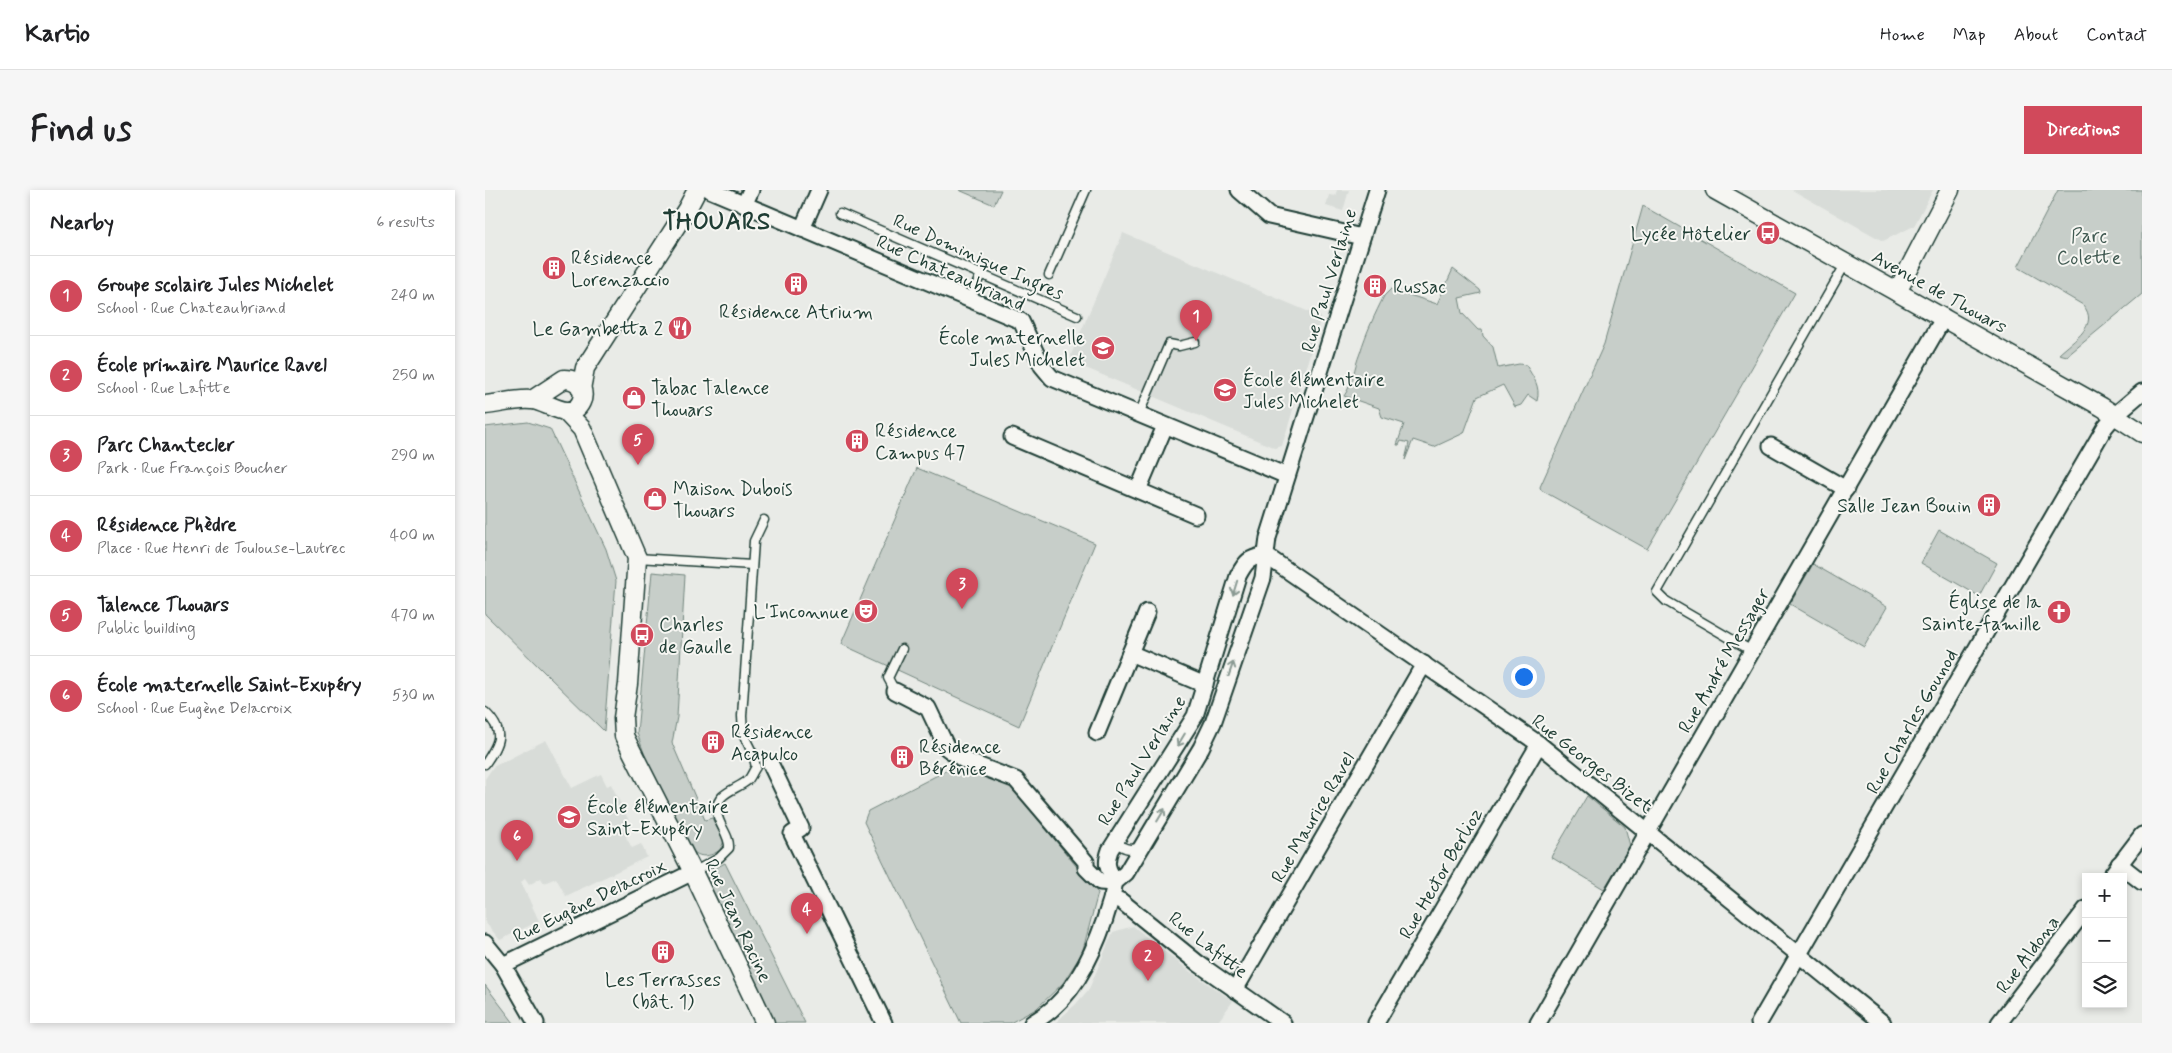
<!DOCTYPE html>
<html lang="en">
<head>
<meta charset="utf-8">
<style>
  body { margin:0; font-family:Mynerve,sans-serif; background:#f6f6f6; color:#202124 }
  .controls { position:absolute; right:15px; bottom:15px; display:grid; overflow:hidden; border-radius:0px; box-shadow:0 2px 8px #0003 }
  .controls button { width:45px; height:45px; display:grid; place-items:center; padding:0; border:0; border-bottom:1px solid #e0e0e0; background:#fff; color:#202124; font:25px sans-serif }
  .you { position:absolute; left:1038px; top:486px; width:18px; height:18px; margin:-12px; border:4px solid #fff; border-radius:50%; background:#1a73e8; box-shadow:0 0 0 8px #1a73e833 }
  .badge { display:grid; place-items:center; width:32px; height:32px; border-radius:50%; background:#d1495b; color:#fff; font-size:16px; font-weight:700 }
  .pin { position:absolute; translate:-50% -41px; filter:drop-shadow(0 1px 2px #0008) }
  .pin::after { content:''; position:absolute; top:26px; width:18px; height:15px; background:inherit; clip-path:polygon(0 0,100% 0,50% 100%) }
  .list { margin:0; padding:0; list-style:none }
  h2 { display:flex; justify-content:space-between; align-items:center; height:65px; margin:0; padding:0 20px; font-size:21px }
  h2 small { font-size:16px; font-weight:400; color:#757577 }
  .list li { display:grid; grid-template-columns:32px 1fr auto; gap:15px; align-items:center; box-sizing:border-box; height:80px; padding:0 20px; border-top:1px solid #e0e0e0 }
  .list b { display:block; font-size:19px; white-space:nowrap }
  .list p { margin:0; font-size:16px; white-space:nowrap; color:#757577 }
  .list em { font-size:16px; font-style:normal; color:#757577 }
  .icon { flex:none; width:28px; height:28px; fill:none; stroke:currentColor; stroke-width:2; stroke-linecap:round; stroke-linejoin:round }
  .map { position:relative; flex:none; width:1657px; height:833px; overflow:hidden; border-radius:0px }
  header { display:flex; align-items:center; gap:30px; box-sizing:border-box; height:70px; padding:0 25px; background:#fff; border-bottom:1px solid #e0e0e0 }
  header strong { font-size:24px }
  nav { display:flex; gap:28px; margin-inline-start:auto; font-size:18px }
  .intro { display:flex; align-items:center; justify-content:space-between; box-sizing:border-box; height:120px; padding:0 30px }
  h1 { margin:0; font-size:35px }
  .button { padding:12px 22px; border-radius:0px; background:#d1495b; color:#fff; font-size:18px; font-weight:700 }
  main { display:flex; gap:30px; padding:0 30px }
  aside { flex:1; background:#fff; border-radius:0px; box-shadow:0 2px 8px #0003 }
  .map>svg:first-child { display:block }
  .built { fill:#d8dcd8 }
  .green { fill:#c7cec9; stroke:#73867e }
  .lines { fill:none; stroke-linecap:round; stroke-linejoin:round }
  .service-casing { stroke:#1f3d34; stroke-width:11 }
  .minor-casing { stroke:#1f3d34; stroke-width:19 }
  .tertiary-casing { stroke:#1f3d34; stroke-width:21 }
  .service { stroke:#f6f6f2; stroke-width:8 }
  .minor { stroke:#f6f6f2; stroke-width:15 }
  .tertiary { stroke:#f6f6f2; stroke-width:18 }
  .oneway { stroke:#8a9a93 }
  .labels { text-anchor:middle; stroke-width:4; stroke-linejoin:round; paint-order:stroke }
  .poi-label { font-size:19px; fill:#1f3d34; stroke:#f6f6f2; text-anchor:start }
  .park-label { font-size:19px; fill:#415a52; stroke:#f6f6f2 }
  .street-label { font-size:19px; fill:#1f3d34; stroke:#f6f6f2 }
  .district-label { font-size:24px; font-weight:bold; letter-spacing:1px; fill:#1f3d34; stroke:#f6f6f2 }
</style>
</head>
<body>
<header>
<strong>Kartio</strong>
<nav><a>Home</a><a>Map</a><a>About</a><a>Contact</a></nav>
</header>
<div class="intro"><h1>Find us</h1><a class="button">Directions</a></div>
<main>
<aside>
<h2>Nearby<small>6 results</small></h2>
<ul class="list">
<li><span class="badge">1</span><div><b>Groupe scolaire Jules Michelet</b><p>School · Rue Chateaubriand</p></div><em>240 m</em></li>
<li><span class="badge">2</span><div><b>École primaire Maurice Ravel</b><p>School · Rue Lafitte</p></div><em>250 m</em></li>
<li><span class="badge">3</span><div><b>Parc Chantecler</b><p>Park · Rue François Boucher</p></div><em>290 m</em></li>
<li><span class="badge">4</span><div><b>Résidence Phèdre</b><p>Place · Rue Henri de Toulouse-Lautrec</p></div><em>400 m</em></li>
<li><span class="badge">5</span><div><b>Talence Thouars</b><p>Public building</p></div><em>470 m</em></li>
<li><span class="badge">6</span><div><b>École maternelle Saint-Exupéry</b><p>School · Rue Eugène Delacroix</p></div><em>530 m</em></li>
</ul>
</aside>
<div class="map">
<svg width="1657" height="833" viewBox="0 0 1657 833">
  <rect width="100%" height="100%" fill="#e9ebe7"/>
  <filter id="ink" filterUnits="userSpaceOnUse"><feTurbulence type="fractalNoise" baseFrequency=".02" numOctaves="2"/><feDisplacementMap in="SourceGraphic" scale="10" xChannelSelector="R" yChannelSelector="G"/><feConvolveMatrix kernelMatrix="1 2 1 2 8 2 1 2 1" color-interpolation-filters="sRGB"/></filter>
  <g filter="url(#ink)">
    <!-- built -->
    <g class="built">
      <polygon points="852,0 864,0 858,21 841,16 844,5 850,6"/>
      <polygon points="1307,0 1448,0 1429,36 1398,51"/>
      <polygon points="638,43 836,127 797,256 790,258 589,173 586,165"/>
      <polygon points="61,550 87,598 116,584 122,596 126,594 144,631 140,633 145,645 141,647 147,658 156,654 162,667 81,706 71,688 59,693 56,688 44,695 40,689 36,692 54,731 15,750 0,732 0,589 8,577"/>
      <polygon points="648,736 707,783 748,811 732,833 570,833 591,814 604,799 628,742"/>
    </g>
    <!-- green -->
    <g class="green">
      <polygon points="474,0 516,0 509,15"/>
      <path d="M1573,0H1657V104L1582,166L1574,164C1589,150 1615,135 1598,115L1533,77Z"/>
      <polygon points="1158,16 1310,103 1162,359 1056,300 1055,297 1119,154"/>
      <path d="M968,79L995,100L996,103L974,108L977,123L993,140H997L998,146L1008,157L1013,178L1034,174L1041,175C1048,187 1056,196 1052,211L1043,205L1036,215L1030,217L1018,195L992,207L979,243L949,257L928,250L920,270L924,253L916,251L914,255H912L919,234L897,227L894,218L859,206C868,193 869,178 875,163C881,143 890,124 899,106L906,99L952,114Z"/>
      <polygon points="43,232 65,239 121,359 131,391 119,541 0,424 0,237"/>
      <polygon points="432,278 610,353 534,536 356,454"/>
      <polygon points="1454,340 1512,373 1494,406 1436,373"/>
      <polygon points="1328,374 1402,417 1379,457 1305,414"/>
      <path d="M167,382L200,385L192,527L187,553L220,630L227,628L239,651L235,660C225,667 214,669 206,659L157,564L159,563L152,543Z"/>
      <polygon points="474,574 527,597 613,703 597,763 578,793 551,819 525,833 476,833 379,632 383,621"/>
      <polygon points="1102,606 1140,637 1145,656 1119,699 1066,667"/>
      <path d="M240,673L320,833H289L222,694C222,681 231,678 240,673Z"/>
      <polygon points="0,795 29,833 0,833"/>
    </g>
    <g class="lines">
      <!-- service casing -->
      <g class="service-casing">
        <g id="service">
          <polyline points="355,23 592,126"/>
          <polyline points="564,85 601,0"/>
          <polyline points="485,109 496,84"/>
          <polyline points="654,224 684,154 694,156 710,152"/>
          <polyline points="152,368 267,375"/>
          <polyline points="1267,461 1181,411 1172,402 1361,73"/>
          <polyline points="410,501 403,488 417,459"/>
          <path d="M0,522C21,542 14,553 0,574"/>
          <path d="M633,647L636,656C643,660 648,660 656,656"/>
          <path d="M208,682L234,668L244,658C245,645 233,635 232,622C230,602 252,600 263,590C266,587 268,581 271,577L268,564L258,544L257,526L269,351L279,330"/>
        </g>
      </g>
      <!-- minor casing -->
      <g class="minor-casing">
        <g id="minor">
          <polyline points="225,0 536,131 557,176 567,188 802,286"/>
          <polyline points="754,0 784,26 877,47"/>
          <polyline points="259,15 266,0"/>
          <polyline points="317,39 334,0"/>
          <polyline points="527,247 711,325"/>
          <polyline points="1286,256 1361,299"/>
          <polyline points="653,300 680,236"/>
          <polyline points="780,365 1054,554 1398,833"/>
          <polyline points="645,463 720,495"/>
          <polyline points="410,501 443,518 462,558 479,570 531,590 601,672 601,678 615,692 629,693"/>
          <polyline points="612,543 662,422"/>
          <polyline points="286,575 316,638 307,644 399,833"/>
          <polyline points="1634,674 1657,692"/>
          <polyline points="1625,687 1657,645"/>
          <polyline points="629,693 641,683 716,558 728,533 778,388 783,348 892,0"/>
          <polyline points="627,707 636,711 714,774 798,833"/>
          <polyline points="0,753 18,775 51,833"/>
          <polyline points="18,775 208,682"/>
          <polyline points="750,800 939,474"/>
          <path d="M547,833C586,812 606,769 620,729C623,718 628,707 629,696C630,682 617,682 625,660L710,526L753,386C761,371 764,368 780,365"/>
          <polyline points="891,833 1054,554"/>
          <polyline points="1053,833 1459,127"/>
          <polyline points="1274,833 1620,237 1630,225 1657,202"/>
          <polyline points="1514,833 1601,719"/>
        </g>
      </g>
      <!-- tertiary casing -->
      <g class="tertiary-casing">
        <g id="tertiary">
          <polyline points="1230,0 1617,217 1657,243"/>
          <polyline points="1412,102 1465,0"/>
          <polyline points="96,199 100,178 202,19 212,0"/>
          <path d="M0,215C14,214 32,208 47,210C62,211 86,233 96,212C98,208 98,202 96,197C92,191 86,189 79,189L47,210"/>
          <polyline points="81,222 97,239 152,368 143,494 138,528 139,546 208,682 280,833"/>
        </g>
      </g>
      <!-- service -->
      <use href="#service" class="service"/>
      <!-- minor -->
      <use href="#minor" class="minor"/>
      <!-- tertiary -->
      <use href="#tertiary" class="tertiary"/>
    </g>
    <!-- one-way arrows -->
    <defs><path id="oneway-shaft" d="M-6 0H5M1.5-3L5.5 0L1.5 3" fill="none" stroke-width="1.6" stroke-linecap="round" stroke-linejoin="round" transform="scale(1.25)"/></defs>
    <g class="oneway">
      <use href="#oneway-shaft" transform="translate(750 398) rotate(107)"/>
      <use href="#oneway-shaft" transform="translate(746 479) rotate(-71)"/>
      <use href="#oneway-shaft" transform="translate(696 550) rotate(121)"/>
      <use href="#oneway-shaft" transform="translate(676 625) rotate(-59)"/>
    </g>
  </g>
  <!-- icons -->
  <defs>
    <g id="bus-disc" transform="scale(1.25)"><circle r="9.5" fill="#d1495b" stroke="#f6f6f2"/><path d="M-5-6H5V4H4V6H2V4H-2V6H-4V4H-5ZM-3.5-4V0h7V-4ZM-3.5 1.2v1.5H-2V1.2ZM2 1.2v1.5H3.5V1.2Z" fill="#fff"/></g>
    <g id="building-disc" transform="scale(1.25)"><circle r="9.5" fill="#d1495b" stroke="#f6f6f2"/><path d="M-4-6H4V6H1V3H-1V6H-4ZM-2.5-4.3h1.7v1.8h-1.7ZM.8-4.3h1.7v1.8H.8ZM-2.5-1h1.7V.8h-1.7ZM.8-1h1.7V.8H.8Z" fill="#fff"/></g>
    <g id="restaurant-disc" transform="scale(1.25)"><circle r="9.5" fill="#d1495b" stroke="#f6f6f2"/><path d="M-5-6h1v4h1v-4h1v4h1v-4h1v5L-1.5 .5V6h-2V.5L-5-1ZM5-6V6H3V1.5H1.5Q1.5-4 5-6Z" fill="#fff"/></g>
    <g id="school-disc" transform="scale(1.25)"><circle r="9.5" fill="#d1495b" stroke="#f6f6f2"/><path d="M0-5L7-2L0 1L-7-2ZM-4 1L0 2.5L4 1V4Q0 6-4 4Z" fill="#fff"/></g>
    <g id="shop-disc" transform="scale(1.25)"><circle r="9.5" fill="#d1495b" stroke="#f6f6f2"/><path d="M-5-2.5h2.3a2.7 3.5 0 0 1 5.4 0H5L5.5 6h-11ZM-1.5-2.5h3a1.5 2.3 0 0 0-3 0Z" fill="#fff"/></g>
    <g id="theatre-disc" transform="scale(1.25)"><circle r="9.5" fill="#d1495b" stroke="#f6f6f2"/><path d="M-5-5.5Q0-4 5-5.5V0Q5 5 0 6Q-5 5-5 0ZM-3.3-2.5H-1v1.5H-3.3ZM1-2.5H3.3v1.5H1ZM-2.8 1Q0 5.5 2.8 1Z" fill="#fff"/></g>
    <g id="church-disc" transform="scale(1.25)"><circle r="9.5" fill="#d1495b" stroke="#f6f6f2"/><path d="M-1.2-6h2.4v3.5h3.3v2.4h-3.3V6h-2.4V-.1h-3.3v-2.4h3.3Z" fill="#fff"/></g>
  </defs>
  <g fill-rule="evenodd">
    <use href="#bus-disc" x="1283" y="43"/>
    <use href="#building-disc" x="69" y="78"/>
    <use href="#building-disc" x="311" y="94"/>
    <use href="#building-disc" x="890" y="96"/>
    <use href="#restaurant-disc" x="195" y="138"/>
    <use href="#school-disc" x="618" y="158"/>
    <use href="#school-disc" x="740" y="200"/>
    <use href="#shop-disc" x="149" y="208"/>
    <use href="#building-disc" x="372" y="251"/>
    <use href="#shop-disc" x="170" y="309"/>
    <use href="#building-disc" x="1504" y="315"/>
    <use href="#theatre-disc" x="381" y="421"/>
    <use href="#church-disc" x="1574" y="422"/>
    <use href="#bus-disc" x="157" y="445"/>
    <use href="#building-disc" x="228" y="552"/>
    <use href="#building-disc" x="417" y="567"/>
    <use href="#school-disc" x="84" y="627"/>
    <use href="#building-disc" x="178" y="762"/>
  </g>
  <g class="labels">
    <!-- poi labels -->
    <g class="poi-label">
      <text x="1266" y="50" text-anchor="end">Lycée Hôtelier</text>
      <text x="86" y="74">Résidence<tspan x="86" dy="22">Lorenzaccio</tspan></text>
      <text x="908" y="103">Russac</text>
      <text x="311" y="128" text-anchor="middle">Résidence Atrium</text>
      <text x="178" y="145" text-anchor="end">Le Gambetta 2</text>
      <text x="600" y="154" text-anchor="end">École maternelle<tspan x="600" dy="22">Jules Michelet</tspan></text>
      <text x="758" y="196">École élémentaire<tspan x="758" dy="22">Jules Michelet</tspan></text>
      <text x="166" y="204">Tabac Talence<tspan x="166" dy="22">Thouars</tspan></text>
      <text x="390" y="247">Résidence<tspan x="390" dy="22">Campus 47</tspan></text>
      <text x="188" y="305">Maison Dubois<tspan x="188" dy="22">Thouars</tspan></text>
      <text x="1486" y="322" text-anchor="end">Salle Jean Bouin</text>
      <text x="1556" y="418" text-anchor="end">Église de la<tspan x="1556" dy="22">Sainte-famille</tspan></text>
      <text x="364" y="428" text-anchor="end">L'Inconnue</text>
      <text x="174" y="441">Charles<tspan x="174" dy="22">de Gaulle</tspan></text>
      <text x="246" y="548">Résidence<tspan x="246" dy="22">Acapulco</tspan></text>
      <text x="434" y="563">Résidence<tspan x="434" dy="22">Bérénice</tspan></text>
      <text x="102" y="623">École élémentaire<tspan x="102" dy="22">Saint-Exupéry</tspan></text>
      <text x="178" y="796" text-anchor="middle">Les Terrasses<tspan x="178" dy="22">(bât. 1)</tspan></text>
    </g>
    <!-- park labels -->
    <g class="park-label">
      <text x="1604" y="52">Parc<tspan x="1604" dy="22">Colette</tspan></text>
    </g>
    <!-- street labels -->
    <g class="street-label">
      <text transform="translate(494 66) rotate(24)" y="7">Rue Dominique Ingres</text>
      <text transform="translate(466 82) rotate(24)" y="7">Rue Chateaubriand</text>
      <text transform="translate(843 90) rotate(-73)" y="7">Rue Paul Verlaine</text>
      <text transform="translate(1455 101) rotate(29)" y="7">Avenue de Thouars</text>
      <text transform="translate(1238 470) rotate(-60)" y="7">Rue André Messager</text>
      <text transform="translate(1426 531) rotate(-60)" y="7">Rue Charles Gounod</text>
      <text transform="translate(656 570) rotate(-58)" y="7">Rue Paul Verlaine</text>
      <text transform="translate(1108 573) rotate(38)" y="7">Rue Georges Bizet</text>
      <text transform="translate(827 627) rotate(-60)" y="7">Rue Maurice Ravel</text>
      <text transform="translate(955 683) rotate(-60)" y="7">Rue Hector Berlioz</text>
      <text transform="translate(104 710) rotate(-26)" y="7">Rue Eugène Delacroix</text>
      <text transform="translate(254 730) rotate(65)" y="7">Rue Jean Racine</text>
      <text transform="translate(724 754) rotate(38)" y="7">Rue Lafitte</text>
      <text transform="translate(1542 764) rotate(-53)" y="7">Rue Aldona</text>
    </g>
    <!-- district labels -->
    <g class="district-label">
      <text x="232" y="39">THOUARS</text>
    </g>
  </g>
</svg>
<div class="controls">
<button>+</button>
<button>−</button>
<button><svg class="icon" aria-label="layers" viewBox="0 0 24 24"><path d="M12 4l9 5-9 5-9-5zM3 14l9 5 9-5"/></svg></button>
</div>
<div class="you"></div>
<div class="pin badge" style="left:711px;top:151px">1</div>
<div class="pin badge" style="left:663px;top:791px">2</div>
<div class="pin badge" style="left:477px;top:419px">3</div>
<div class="pin badge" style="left:322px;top:744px">4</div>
<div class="pin badge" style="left:153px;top:275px">5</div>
<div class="pin badge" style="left:32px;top:671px">6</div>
</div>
</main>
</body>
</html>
